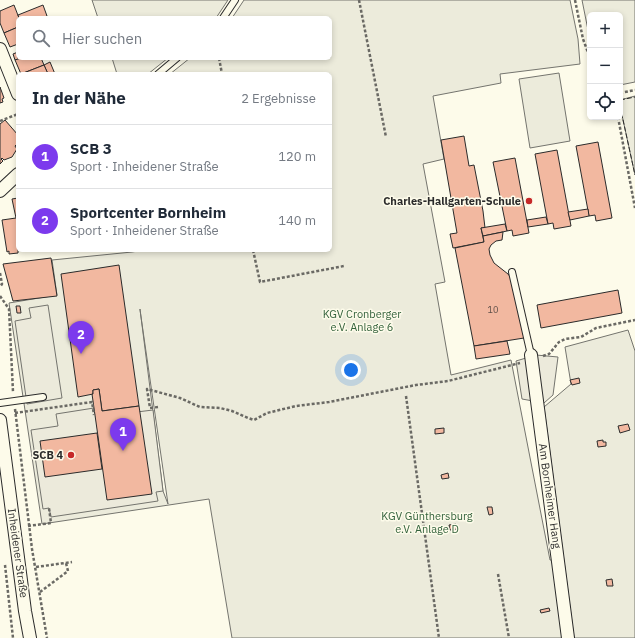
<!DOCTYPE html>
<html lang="de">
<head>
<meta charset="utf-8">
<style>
  body { margin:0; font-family:"IBM Plex Sans",sans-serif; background:#f6f6f7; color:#1f2937 }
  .controls { position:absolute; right:12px; top:12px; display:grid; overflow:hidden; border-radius:6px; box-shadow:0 2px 6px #0003 }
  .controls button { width:36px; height:36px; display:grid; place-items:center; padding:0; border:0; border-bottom:1px solid #e0e1e3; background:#fff; color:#1f2937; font:20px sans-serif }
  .you { position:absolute; left:351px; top:370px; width:14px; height:14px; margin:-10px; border:3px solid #fff; border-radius:50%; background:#1a73e8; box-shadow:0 0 0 6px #1a73e833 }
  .badge { display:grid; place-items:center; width:26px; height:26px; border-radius:50%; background:#7c3aed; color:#fff; font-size:13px; font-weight:700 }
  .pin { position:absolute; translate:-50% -33px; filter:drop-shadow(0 1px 2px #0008) }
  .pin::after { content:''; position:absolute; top:21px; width:14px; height:12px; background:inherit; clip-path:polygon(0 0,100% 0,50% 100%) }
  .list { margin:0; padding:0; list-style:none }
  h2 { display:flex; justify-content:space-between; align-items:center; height:52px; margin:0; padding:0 16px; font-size:17px }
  h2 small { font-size:13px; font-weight:400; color:#747a83 }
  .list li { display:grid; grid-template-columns:26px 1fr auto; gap:12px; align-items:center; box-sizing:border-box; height:64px; padding:0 16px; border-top:1px solid #e0e1e3 }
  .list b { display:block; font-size:15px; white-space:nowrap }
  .list p { margin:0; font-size:13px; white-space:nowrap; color:#747a83 }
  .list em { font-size:13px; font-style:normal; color:#747a83 }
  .icon { flex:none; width:22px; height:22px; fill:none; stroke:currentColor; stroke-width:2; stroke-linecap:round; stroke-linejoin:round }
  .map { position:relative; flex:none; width:635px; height:638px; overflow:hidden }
  .search { position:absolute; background:#fff; box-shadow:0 2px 6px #0003; left:16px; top:16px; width:316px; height:44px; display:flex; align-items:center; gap:10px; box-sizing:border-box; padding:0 14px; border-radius:6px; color:#747a83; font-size:15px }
  .panel { position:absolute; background:#fff; box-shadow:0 2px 6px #0003; left:16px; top:72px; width:316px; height:180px; border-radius:6px }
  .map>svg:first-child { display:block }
  .green { fill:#ecebdb; stroke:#74746e; fill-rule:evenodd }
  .parking { fill:#eceadb; stroke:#74746e }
  .building { fill:#f2b8a0; stroke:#2b2b2b }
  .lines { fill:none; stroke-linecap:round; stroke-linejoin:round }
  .lane-casing { stroke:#2b2b2b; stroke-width:8 }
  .street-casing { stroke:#2b2b2b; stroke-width:14 }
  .path { stroke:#6a6964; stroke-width:2.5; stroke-dasharray:3 2; stroke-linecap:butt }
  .lane { stroke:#fdfbea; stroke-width:6 }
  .street { stroke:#fdfbea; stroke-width:12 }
  .fence { stroke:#2b2b2b; stroke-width:1; stroke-dasharray:5 2; stroke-linecap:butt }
  .poi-dot { fill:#c62828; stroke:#fdfbea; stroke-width:1.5 }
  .labels { text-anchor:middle; stroke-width:3; stroke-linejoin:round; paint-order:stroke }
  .number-label { font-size:9px; fill:#5d4e48 }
  .poi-label { font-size:11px; font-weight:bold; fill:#2b2b2b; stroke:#fdfbea; text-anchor:end }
  .park-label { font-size:11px; fill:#34623c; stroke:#fdfbea }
  .street-label { font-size:11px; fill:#2b2b2b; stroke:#fdfbea }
</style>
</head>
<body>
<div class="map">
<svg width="635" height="638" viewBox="0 0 635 638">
  <rect width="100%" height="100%" fill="#fdfbea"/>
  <!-- green -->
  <g class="green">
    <polygon points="92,0 228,0 216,18 98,18"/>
    <path d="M244,0H570L578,39L580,64L500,74L501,83L433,96L444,159L423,164L445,282L435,284L451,375L511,360L550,560H553L563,638H232L209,499L42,524L9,303L57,295L52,260L132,252L144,250H330V74H170L190,58H330V18H232ZM140,309V310L168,504L163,491Z"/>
    <polygon points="582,0 635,0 635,82 620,85 620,15 590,15 590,40"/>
    <polygon points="112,58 168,58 148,74 117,74"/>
    <polygon points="559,73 570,141 530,148 519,79"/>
    <polygon points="635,96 635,175 620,106 620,100"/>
    <polygon points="628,330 635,351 635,638 574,638 544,407 571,384 565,347"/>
  </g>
  <!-- parking -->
  <g class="parking">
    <polygon points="48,305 62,398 27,404 15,321 31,318 29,308"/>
    <polygon points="536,355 558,357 553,395 544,403 522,399 516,361"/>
    <polygon points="94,408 96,417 153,410 163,491 156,492 158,501 51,517 49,508 43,509 31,430 58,426 56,414"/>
  </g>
  <!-- building -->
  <g class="building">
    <polygon points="14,5 19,18 18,18 18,27 4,33 0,23 0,11"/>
    <polygon points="43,5 47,16 41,18 19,18 18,15"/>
    <polygon points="18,27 18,44 10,47 4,33"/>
    <polygon points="18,52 18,58 21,58 15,60 13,54"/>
    <polygon points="21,58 41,58 44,65 21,74 15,60"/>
    <polygon points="50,62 55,74 48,74 44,65"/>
    <polygon points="44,65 48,74 21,74"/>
    <polygon points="0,87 4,98 2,99 3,102 0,103"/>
    <polygon points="5,120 18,135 18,148 16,145 15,146 17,149 12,157 4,160 2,158 1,159 3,161 0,164 0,124"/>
    <polygon points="464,136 469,166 474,165 483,211 485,228 481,228 484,242 453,248 450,234 457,233 441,140"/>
    <polygon points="598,142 612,218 596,221 595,215 589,216 576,146"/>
    <polygon points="557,150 571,226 554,229 553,223 548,224 535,154"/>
    <polygon points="515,158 529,233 513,236 512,230 507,231 493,162"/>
    <polygon points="18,198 18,218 16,218 12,199"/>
    <polygon points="588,209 589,216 570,220 568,212"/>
    <polygon points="546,217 548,224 528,227 527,220"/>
    <polygon points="16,218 18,218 18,253 9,254 9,251 7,252 2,220"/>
    <polygon points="505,224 507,231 483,236 481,228"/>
    <polygon points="503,232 502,240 496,241 491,245 489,249 490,255 494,263 508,274 512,279 524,338 474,346 455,248 484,242 483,236"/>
    <polygon points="51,258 57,296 13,301 3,264"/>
    <polygon points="119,265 139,406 102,411 99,389 93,390 93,394 78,397 61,274"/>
    <polygon points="618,290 622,313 541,328 537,305"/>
    <polygon points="16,306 20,306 21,313 17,313"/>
    <polygon points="507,341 510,354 476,359 474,346"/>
    <polygon points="579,378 580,383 572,385 570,380"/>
    <polygon points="99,389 102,411 139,406 152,494 107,500 92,394 93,394 93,390"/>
    <polygon points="628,424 630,430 620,433 618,426"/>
    <polygon points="444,428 444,433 435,434 435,429"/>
    <polygon points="97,433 102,469 45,477 40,441"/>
    <polygon points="603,440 603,442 606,442 606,446 598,447 597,441"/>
    <polygon points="448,473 449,478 442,479 441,475"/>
    <polygon points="487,507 492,507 493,514 489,515"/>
    <polygon points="456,524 457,529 450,530 449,525"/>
    <polygon points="612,579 613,586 607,586 606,580"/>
    <polygon points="549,608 550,611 541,613 540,610"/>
  </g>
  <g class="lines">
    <!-- lane casing -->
    <g class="lane-casing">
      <g id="lane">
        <polyline points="223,18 235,0"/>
        <polyline points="158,74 177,58"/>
        <polyline points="512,272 531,355"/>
        <polyline points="0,403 43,397"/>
      </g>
    </g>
    <!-- street casing -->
    <g class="street-casing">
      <g id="street">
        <polyline points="0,49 18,94"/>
        <polyline points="0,191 18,174"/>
        <polyline points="531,355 568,638"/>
        <polyline points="0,420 25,611 30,638"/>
      </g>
    </g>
    <!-- path -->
    <g class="path">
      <polyline points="359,0 386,137"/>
      <polyline points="575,0 583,39 590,58"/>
      <polyline points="219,58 222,74"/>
      <polyline points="620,93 635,90"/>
      <polyline points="618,117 635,208"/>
      <polyline points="0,121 18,114"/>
      <polyline points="253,250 260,282 344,266"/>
      <polyline points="0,273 2,284 0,287"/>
      <polyline points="0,296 9,309 13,392"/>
      <polyline points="543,356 549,354 559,342 565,339 581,337 596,328 635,320"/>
      <polyline points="406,396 439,638"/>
      <polyline points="158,407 150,408 147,389 180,398 200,407 220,408 232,411 248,418 254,420 267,413 296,406 329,402 416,385 448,381 520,363"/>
      <polyline points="15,409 32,549 47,638"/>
      <polyline points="15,413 92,402 94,415"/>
      <polyline points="28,526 51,523 49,508"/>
      <polyline points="5,565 13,638"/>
      <polyline points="36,567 72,562"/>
      <polyline points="498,574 509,638"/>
      <polyline points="40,592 68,571 66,563"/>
    </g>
    <!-- lane -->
    <use href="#lane" class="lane"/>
    <!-- street -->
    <use href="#street" class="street"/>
    <!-- fence -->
    <g class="fence">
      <polyline points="620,100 635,97"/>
      <polyline points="620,106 635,175"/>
    </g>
  </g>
  <!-- markers -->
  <g class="poi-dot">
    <circle cx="529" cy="201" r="4"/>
    <circle cx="71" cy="455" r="4"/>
  </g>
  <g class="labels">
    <!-- number labels -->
    <g class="number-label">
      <text x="493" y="313">10</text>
    </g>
    <!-- poi labels -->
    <g class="poi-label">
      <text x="521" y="205">Charles-Hallgarten-Schule</text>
      <text x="63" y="459">SCB 4</text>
    </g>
    <!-- park labels -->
    <g class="park-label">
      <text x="362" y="318">KGV Cronberger<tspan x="362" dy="13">e.V. Anlage 6</tspan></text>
      <text x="427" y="520">KGV Günthersburg<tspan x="427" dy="13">e.V. Anlage D</tspan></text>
    </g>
    <!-- street labels -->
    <g class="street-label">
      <text transform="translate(550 496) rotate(82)" y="4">Am Bornheimer Hang</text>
      <text transform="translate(18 553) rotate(82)" y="4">Inheidener Straße</text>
    </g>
  </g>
</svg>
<div class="controls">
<button>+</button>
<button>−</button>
<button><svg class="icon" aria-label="locate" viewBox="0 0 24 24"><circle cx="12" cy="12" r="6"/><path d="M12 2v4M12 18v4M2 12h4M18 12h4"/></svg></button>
</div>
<div class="you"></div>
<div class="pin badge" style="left:123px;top:451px">1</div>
<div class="pin badge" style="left:81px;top:354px">2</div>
<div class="search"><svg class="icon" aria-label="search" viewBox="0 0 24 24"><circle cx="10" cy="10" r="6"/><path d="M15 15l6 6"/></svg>Hier suchen</div>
<section class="panel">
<h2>In der Nähe<small>2 Ergebnisse</small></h2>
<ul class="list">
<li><span class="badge">1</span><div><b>SCB 3</b><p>Sport · Inheidener Straße</p></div><em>120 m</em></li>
<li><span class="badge">2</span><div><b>Sportcenter Bornheim</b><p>Sport · Inheidener Straße</p></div><em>140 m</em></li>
</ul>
</section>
</div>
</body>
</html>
